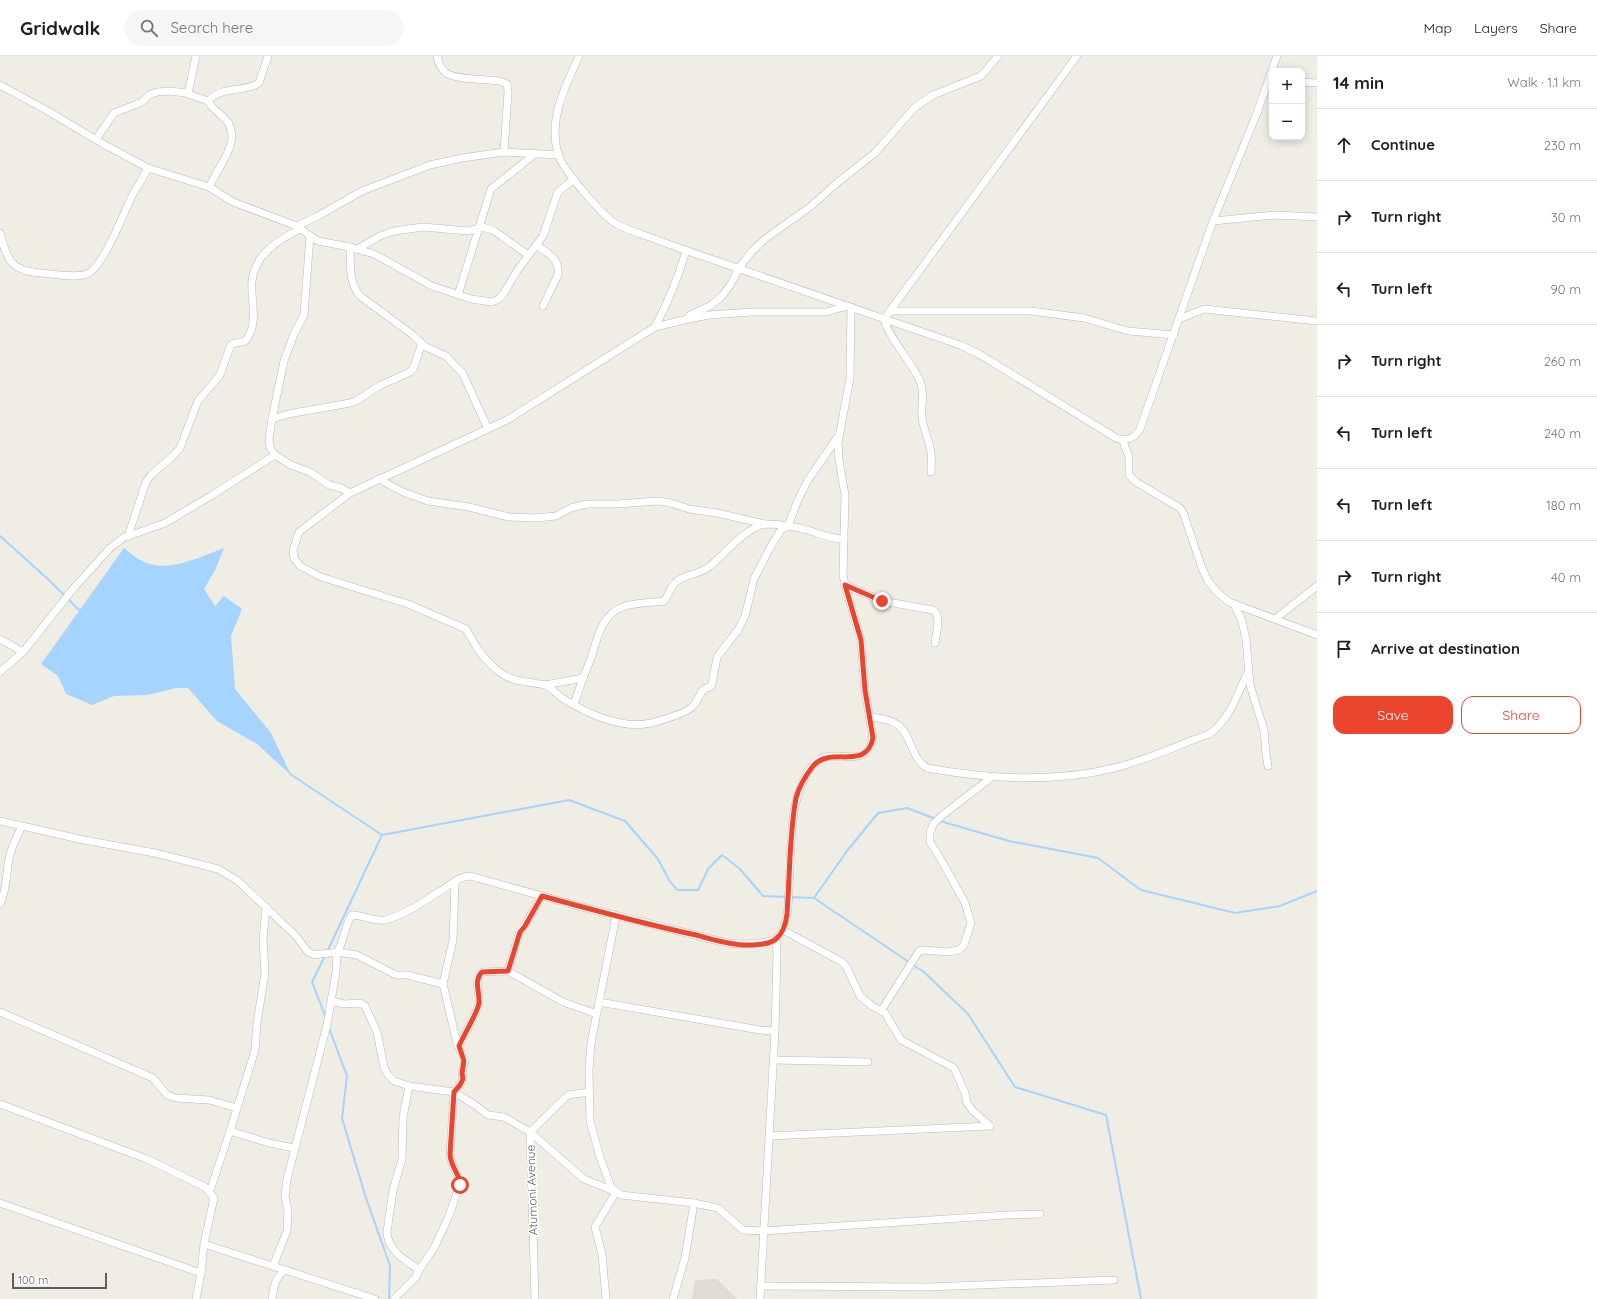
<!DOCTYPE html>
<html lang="en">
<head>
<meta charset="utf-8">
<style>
  body { margin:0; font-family:Quicksand,sans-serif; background:#f6f6f6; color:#202124 }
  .controls { position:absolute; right:12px; top:12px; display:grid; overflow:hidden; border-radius:8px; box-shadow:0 2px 10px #0003 }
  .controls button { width:36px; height:36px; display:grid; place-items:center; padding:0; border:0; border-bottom:1px solid #e0e0e0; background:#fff; color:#202124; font:20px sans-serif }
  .scale { position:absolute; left:12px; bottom:10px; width:95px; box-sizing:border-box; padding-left:4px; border:2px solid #5c6065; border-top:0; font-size:11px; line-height:14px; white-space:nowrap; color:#5c6065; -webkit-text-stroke:3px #fff; paint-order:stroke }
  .stop { position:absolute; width:12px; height:12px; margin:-9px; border:3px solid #eb452e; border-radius:50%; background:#fff }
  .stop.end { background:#eb452e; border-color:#fff; box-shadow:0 1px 4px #0008 }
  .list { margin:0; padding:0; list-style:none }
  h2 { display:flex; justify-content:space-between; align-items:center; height:52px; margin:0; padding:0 16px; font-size:17px }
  h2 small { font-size:13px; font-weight:400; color:#757577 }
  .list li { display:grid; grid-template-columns:26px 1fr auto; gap:12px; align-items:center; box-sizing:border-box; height:72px; padding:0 16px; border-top:1px solid #e0e0e0 }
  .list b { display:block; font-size:15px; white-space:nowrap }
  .list em { font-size:13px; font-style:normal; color:#757577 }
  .actions { display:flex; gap:8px; padding:12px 16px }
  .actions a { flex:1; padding:9px 0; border:1px solid #eb452e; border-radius:12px; text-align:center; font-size:14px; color:#eb452e }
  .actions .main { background:#eb452e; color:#fff }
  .icon { flex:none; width:22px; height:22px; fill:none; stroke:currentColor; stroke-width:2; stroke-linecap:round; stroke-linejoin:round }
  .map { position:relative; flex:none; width:1317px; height:1243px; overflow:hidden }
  header { display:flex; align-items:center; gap:24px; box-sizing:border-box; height:56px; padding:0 20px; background:#fff; border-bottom:1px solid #e0e0e0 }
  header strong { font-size:19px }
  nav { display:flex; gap:22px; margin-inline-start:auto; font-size:14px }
  .search { width:280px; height:36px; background:#f6f6f6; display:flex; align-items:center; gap:10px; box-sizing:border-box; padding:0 14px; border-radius:22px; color:#757577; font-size:15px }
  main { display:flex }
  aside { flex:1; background:#fff }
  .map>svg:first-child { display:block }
  .education { fill:#dfdcd2 }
  .water { fill:#a4d4ff }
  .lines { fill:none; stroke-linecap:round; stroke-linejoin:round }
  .stream { stroke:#a4d4ff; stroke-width:2 }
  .minor-casing { stroke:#b7babe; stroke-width:8 }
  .minor { stroke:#fff; stroke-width:7 }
  .route { stroke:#eb452e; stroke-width:5 }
  .labels { text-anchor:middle; stroke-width:3.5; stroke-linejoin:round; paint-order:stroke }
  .street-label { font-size:12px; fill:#5c6065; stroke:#fff }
</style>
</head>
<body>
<header>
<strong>Gridwalk</strong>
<div class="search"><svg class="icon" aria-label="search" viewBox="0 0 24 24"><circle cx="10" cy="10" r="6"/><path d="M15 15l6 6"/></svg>Search here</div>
<nav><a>Map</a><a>Layers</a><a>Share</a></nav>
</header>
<main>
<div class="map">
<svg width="1317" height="1243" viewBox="0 0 1317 1243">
  <rect width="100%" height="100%" fill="#efede4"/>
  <!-- education -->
  <polygon class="education" points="717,1223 737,1243 692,1243 695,1224"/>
  <!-- water -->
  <path class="water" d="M124,492C130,497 136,502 142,505C167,518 200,501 224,492L215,514L204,533L215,550L224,540L242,553L231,580L235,633L271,677L291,719L257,688L217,665L188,632H176L147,639L114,640L92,649L66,638L58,620L41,608Z"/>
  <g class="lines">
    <!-- stream -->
    <g class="stream">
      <polyline points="0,480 50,525 81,556"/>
      <polyline points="290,718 382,779 569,744 625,765 658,803 669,824 677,834 698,834 708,813 722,799 740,813 763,840 786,841"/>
      <polyline points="940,765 1009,785 1098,802 1141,834 1235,857 1280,850 1317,835"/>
      <polyline points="790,841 814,842 847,795 878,757 907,752 936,763"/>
      <polyline points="814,842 909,906"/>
      <polyline points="327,896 382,779"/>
      <polyline points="325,900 312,926 326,962"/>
      <polyline points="913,909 924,916 968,958 1015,1031 1106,1059 1141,1243"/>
      <polyline points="329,972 347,1020 342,1062 365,1139 390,1210 389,1243"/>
    </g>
    <!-- minor casing -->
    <g class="minor-casing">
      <g id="minor">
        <path d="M437,0C438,6 441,13 446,17C456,24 486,23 500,25L507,28L508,36L504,96"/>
        <path d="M579,0C565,31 548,63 558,98C563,114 603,161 618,169C628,174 641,178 652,182C681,193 711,203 740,213C814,238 887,264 960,289L979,298L1116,382C1127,386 1134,383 1140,373L1213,165L1257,57L1277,0"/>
        <polyline points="1302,26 1317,27"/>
        <polyline points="0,29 46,54 105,89 148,112 209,131 233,146 297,170 318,160 362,135 430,109 462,102 504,96 559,99"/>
        <polyline points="188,38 196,0"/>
        <polyline points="96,83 114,57 142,46 149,39 157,36 171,35 185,37 208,45"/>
        <path d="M209,131C215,118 232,95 232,80C232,77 230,71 229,68C224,59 213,55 208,45C223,29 243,37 259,27L268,0"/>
        <polyline points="1213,165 1275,159 1317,161"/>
        <polyline points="297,170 310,180 318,185 350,191 374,198 432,230 471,243 492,246 499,243 504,237 517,215 543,180 558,136 574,123"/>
        <path d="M0,177C7,204 11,215 41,217C53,218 79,223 89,217C105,207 124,156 133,138C138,129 144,121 148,112"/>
        <path d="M536,189C548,197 560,203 558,219L543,250"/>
        <path d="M350,191C351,209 348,225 360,240L413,279L424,290L446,300L463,318L488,373"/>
        <polyline points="357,193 380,180 394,175 423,171 468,175 482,171 493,174 528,199"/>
        <polyline points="458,239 491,133 535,98"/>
        <polyline points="890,255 1031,255 1084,262 1128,275 1174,279"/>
        <polyline points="690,259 710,250 722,240 731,228 739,212 752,195 765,183 810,151 838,126 875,97 914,52 933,39 981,20 998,0"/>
        <polyline points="1179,263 1204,253 1317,265"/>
        <path d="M655,271C668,246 678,222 686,195"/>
        <polyline points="272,363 288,358 350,347 356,345 379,330 410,316 413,313 422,287"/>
        <polyline points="1123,385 1129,401 1129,419 1136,426 1180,452 1183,456 1202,512 1208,525 1217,536 1229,546 1317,579"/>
        <polyline points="275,399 270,391 269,383 272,363 284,305 294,278 304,259 310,180"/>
        <path d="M931,416C931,410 932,403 931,397C930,385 923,374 922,361C921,349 925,337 920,325C910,303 891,286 884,263L1077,0"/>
        <polyline points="379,423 403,436 428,445 469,451 509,461 536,462 556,460 571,452 587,448 618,448 658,445 671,447 689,453 717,457 765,468"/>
        <path d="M350,437L299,476L293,494L294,502L300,510L321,521L408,548L466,573C475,589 483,603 497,614C508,624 520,625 534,627C537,628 542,628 546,629C552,632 557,639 562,642C588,658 621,674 651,667C662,664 686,658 693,650C700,643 699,633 710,631L712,628L717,601L738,574L745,560L754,523L772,488L781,474L788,470L798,444L808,424L839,379"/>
        <path d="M128,480L146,426L152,418L174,399L180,392L198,345L220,319L230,291L232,288L245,285C260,269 250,243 252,225C253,214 259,202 267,195C276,185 289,179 300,173"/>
        <path d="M845,529L882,545L933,554C942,560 936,577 935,587"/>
        <polyline points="1234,548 1242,565 1246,583 1250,629 1264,674 1266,698 1268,710"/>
        <polyline points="1275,563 1317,530"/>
        <polyline points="0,583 23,596 73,533 110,492 123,482 165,467 214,438 275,399 291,409 310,416 329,429 341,432 350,437 507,364 655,271 688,263 709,259 752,256 826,256 847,250"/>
        <polyline points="0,616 23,596"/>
        <polyline points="545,629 583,622"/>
        <path d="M574,648C579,633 585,617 591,602C598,581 601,558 625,550C638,546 651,547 664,545C669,539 670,532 675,527C683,518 700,519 710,510C723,499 749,469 766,468C780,468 797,471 811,475C823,479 831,483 844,483"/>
        <path d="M870,661C910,665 902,677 919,705L923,709L927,712C988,723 1054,727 1114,712C1147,704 1178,689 1209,678C1230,664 1237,638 1248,616"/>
        <path d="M0,765L84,784L155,797L218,813L238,825L296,880L308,896L315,899C322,897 330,898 337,896C345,884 344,870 352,859C363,859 374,866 385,864C404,859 425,845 440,835C449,830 459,820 470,820L582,851L727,887C744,889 759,888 776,884L777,899L775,975L760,1243"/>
        <path d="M0,848C7,834 6,818 9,803C11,791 17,781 22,770"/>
        <polyline points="616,860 591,987 589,1014 590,1065 600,1101 611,1131 621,1139 694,1147 718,1152 743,1174 763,1175 1007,1159 1040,1158"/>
        <polyline points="783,874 842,906 847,912 860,940 872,950 885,957 901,984 954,1012 965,1037 967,1047 973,1055 990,1070"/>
        <path d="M776,884C789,867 788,852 789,832C791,801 789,748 805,722C808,715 814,707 820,703C839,693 866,714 873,682L865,634L861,584L845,529L843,518L845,439L839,404L838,387L850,322L851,251"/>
        <polyline points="508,915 563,946 597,958"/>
        <polyline points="332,945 344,948 360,947 365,950 377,976 384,1011 388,1019 394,1025 409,1030 454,1036 475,1049 488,1059 504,1061 530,1076 584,1123 616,1136 595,1171 602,1198 606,1243"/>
        <polyline points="599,946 760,974 775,975"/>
        <polyline points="881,955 919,895 924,894 948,896 959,894 964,889 971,867 965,847 943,807 930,786 930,776 934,767 944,758 992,721"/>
        <polyline points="0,956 153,1022 167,1039 176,1042 209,1044 237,1052"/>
        <path d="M459,990C463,980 478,956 479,947C480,936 473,925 482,916L508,915L520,875L525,869L542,840"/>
        <polyline points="773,1004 868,1006"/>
        <path d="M409,1030L403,1061L402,1103L393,1134L387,1176C388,1195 405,1204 419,1214"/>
        <polyline points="0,1048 147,1103 205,1131 214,1142 204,1188 201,1217 196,1243"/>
        <polyline points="230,1075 255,994 257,967 265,917 263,883 266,851"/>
        <polyline points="769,1080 990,1070"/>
        <polyline points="210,1135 230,1075 269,1087 294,1092"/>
        <polyline points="0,1147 201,1217"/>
        <polyline points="204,1188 375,1243"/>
        <polyline points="273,1210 287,1175 288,1155 285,1141 287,1123 327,969 336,916 337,896 357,899 396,919 407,919 443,928"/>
        <polyline points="761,1230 927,1231 1114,1224"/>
        <path d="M272,1243C274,1231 275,1220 286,1214"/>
        <path d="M394,1243L416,1221L419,1214L434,1192L448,1162L460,1129C460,1118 450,1110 450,1098L454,1036L460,1029L463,1023L462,1017L465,1005L457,987L443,928L453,884L455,826"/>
        <polyline points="535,1243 530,1076 568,1039 590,1036"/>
        <polyline points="673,1243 685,1202 694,1147"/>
      </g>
    </g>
    <!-- minor -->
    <use href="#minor" class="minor"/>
  </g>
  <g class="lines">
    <!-- route -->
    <path class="route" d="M460,1129C460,1118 450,1110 450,1098L454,1036L460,1029L463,1023L462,1017L464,1005L459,990C463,980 478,956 479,947C480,936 473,925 482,916L508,915L520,876L525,870L542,840C593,854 644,868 696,879C712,883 729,889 747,889C755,889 770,888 776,883C783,877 786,867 787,858C790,820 789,780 796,742C799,731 806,719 813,710C830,689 866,716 873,682L865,634L861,584L845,529L882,545"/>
  </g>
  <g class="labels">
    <!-- street labels -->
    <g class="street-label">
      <text transform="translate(532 1134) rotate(-92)" y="4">Atumoni Avenue</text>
    </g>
  </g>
</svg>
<div class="controls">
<button>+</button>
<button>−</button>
</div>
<div class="scale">100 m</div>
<div class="stop" style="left:460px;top:1129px"></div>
<div class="stop end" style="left:882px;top:545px"></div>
</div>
<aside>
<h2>14 min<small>Walk · 1.1 km</small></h2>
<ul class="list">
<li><svg class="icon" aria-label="ahead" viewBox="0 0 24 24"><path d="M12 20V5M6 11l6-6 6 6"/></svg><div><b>Continue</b></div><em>230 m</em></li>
<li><svg class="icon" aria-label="right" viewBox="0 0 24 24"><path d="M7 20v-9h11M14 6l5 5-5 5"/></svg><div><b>Turn right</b></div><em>30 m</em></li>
<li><svg class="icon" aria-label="left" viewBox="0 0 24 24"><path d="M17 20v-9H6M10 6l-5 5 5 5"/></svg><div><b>Turn left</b></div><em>90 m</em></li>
<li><svg class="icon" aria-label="right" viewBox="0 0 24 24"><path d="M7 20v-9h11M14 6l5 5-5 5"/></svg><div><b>Turn right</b></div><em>260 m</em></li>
<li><svg class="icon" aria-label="left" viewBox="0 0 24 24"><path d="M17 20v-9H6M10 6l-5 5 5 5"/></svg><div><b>Turn left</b></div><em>240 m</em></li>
<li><svg class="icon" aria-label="left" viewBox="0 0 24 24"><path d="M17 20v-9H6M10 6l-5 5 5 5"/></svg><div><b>Turn left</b></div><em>180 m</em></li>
<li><svg class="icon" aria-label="right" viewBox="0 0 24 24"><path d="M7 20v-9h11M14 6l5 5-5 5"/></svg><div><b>Turn right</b></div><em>40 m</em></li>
<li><svg class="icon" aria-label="arrive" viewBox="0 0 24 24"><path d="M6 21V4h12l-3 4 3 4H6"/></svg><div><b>Arrive at destination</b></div></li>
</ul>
<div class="actions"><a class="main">Save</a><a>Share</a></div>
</aside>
</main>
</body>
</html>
